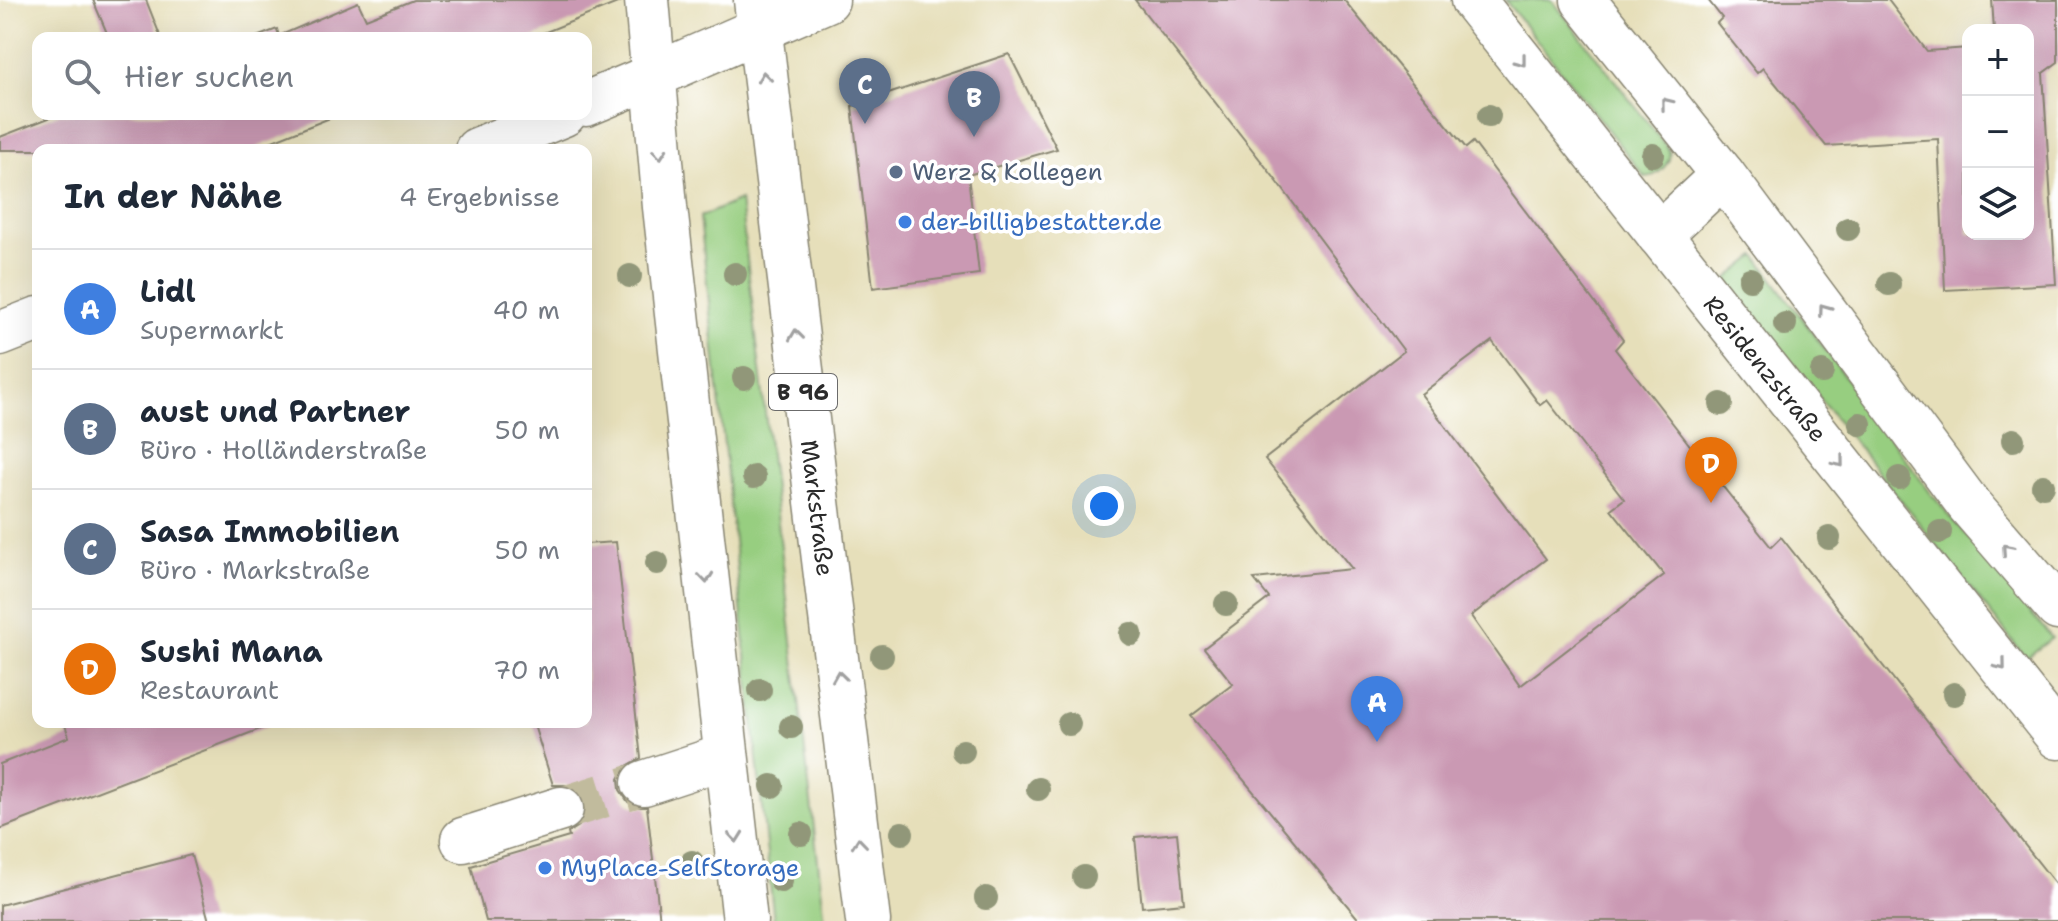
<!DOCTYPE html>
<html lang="de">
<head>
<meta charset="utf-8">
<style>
  body { margin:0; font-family:"Shantell Sans",sans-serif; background:#f2f2f3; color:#1f2937 }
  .controls { position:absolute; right:24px; top:24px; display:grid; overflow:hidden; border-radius:16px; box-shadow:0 8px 32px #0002 }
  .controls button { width:72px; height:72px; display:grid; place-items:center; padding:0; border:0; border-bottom:2px solid #e0e1e3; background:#fff; color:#1f2937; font:40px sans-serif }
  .you { position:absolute; left:1104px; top:506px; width:28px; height:28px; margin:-20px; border:6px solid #fff; border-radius:50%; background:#1a73e8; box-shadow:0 0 0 12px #1a73e833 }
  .badge { display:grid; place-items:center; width:52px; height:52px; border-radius:50%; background:#0b8043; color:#fff; font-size:26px; font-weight:700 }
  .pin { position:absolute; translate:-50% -66px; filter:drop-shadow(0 2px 4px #0008) }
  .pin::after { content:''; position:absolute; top:42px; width:28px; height:24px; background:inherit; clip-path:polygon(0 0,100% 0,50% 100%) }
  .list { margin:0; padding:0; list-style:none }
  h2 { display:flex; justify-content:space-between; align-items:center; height:104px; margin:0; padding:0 32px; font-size:34px }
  h2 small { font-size:26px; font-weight:400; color:#747a83 }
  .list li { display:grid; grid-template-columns:52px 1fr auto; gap:24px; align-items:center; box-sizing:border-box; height:120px; padding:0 32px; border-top:2px solid #e0e1e3 }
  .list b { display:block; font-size:30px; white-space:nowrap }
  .list p { margin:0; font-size:26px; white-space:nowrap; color:#747a83 }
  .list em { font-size:26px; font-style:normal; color:#747a83 }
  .icon { flex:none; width:44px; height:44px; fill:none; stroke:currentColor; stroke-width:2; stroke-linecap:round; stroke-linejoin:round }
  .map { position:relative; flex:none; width:2058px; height:921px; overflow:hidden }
  .search { position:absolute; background:#fff; box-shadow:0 8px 32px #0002; left:32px; top:32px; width:560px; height:88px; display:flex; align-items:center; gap:20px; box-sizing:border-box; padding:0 28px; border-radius:16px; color:#747a83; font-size:30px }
  .panel { position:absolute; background:#fff; box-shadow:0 8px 32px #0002; left:32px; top:144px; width:560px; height:584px; border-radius:16px }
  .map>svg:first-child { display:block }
  .green { fill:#97ce80; stroke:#617c56; stroke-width:2 }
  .building { fill:#ca99b3; fill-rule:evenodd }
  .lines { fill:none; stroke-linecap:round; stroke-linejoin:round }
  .minor-tunnel { stroke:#c1bb9d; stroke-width:44; stroke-dasharray:44 22; stroke-linecap:butt }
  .minor-casing { stroke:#888572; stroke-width:47 }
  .major-casing { stroke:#888572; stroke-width:47 }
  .minor { stroke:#fff; stroke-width:44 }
  .major { stroke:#fff; stroke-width:44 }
  .tree { fill:#919779 }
  .oneway { stroke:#a0a0a0 }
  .service-dot { fill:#5c6f8a; stroke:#fff; stroke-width:3 }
  .shop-dot { fill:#3f7fe0; stroke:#fff; stroke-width:3 }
  .labels { text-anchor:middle; stroke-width:7; stroke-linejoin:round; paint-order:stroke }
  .shield { fill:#fff; stroke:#6b6b6b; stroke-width:2 }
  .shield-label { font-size:22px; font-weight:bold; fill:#2b2b2b }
  .service-label { font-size:24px; fill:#4e5e75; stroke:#fff; text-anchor:start }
  .shop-label { font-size:24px; fill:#366cbe; stroke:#fff; text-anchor:start }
  .street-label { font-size:24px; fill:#2b2b2b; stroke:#fff }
</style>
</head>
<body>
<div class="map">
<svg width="2058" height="921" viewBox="0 0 2058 921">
  <rect width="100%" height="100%" fill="#fff"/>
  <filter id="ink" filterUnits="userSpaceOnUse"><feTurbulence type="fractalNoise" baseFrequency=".0125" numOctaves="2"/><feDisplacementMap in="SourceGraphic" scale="16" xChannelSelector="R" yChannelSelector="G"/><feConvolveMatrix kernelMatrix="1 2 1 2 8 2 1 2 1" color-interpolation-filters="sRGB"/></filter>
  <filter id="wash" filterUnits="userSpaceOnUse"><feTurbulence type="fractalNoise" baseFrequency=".006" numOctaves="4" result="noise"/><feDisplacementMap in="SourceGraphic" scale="32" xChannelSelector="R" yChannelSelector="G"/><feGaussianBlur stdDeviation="1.8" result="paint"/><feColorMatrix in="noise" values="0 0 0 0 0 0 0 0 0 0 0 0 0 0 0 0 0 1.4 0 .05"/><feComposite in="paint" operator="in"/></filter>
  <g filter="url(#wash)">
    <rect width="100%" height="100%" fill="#e6dfba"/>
    <!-- green -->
    <g class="green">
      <path d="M1505,0H1552L1669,150C1673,163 1657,177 1645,177Z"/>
      <polygon points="740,200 825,921 774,921 700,217"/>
      <polygon points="1756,256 1932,495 2052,638 2026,658 1726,280"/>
    </g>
    <g id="blocks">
      <!-- building -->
      <g class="building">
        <polygon points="93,0 146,0 161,38 109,38"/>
        <polygon points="413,0 619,0 620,2 531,38 254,38 277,29 279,36 358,2 366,19"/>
        <path d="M1135,0H1344L1466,148L1473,142L1623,340L1615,349L1692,448L1771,547L1781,537L2058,887V921H1360L1191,716L1233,684L1204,648L1269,598L1254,579L1352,569L1265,459L1404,351L1276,180ZM1492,341L1540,405L1547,400L1624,499L1611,509L1664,575L1520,686L1471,616L1546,559L1421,394Z"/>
        <polygon points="1708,0 1888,0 1927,51 1968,48 1968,234 2028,234 2028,30 1994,30 1992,0 2058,0 2058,62 2043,73 2056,284 1945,290 1938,139 1826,146 1763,68 1757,73 1717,23 1722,18"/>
        <polygon points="1009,54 1057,149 968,175 979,274 873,288 852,106"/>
        <polygon points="59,114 340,114 250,150 0,150 0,137"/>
        <polygon points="616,542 641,758 625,767 619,779 620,790 628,802 638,807 647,807 660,921 486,921 471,866 569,837 568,833 579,826 585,815 585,802 577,790 566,785 553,785 533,722 586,722 586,544"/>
        <polygon points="64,722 267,722 268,726 0,829 0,764 69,737"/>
        <polygon points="1177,833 1184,903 1142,907 1135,837"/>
        <polygon points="191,855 209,921 0,921 0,905"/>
      </g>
    </g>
  </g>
  <g filter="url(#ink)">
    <use href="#blocks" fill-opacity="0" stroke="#888572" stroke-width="2"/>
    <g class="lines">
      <!-- minor-tunnel -->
      <polyline class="minor-tunnel" points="561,809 644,783"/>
      <!-- minor casing -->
      <g class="minor-casing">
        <g id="minor">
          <polyline points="586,104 653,76"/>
          <polyline points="477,150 564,114"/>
          <polyline points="1659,235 1723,175"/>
          <polyline points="0,334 38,319"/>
          <polyline points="644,783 726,756"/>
          <polyline points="463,840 561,809"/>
        </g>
      </g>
      <!-- major casing -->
      <g class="major-casing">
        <g id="major">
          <polyline points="647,0 665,207 745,921"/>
          <polyline points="756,0 868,921"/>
          <polyline points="1473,0 2058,737"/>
          <polyline points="1583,0 1723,175 1969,505 2058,608"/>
          <polyline points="653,76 827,0"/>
        </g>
      </g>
      <!-- minor -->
      <use href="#minor" class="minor"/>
      <!-- major -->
      <use href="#major" class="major"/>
    </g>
    <!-- trees -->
    <g class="tree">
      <circle cx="1489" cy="116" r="12"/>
      <circle cx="1653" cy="155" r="12"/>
      <circle cx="1848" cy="229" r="12"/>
      <circle cx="735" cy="274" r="12"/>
      <circle cx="630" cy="276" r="12"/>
      <circle cx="1750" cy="279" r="12"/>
      <circle cx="1889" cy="284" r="12"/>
      <circle cx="1785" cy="324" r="12"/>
      <circle cx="1822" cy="372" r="12"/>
      <circle cx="744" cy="378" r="12"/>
      <circle cx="1721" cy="404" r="12"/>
      <circle cx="1860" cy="424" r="12"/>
      <circle cx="2013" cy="440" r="12"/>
      <circle cx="754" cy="477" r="12"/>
      <circle cx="1899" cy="478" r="12"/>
      <circle cx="2043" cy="486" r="12"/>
      <circle cx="1940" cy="532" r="12"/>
      <circle cx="1829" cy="538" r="12"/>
      <circle cx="657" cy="563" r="12"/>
      <circle cx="1226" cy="604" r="12"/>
      <circle cx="1131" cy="634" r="12"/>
      <circle cx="882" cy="656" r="12"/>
      <circle cx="760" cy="690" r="12"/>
      <circle cx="1954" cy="694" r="12"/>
      <circle cx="1069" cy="724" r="12"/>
      <circle cx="791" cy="727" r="12"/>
      <circle cx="963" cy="751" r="12"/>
      <circle cx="772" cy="786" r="12"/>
      <circle cx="1038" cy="789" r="12"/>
      <circle cx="902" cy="833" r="12"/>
      <circle cx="801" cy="834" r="12"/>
      <circle cx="692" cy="862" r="12"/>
      <circle cx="1084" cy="877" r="12"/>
      <circle cx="781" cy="881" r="12"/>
      <circle cx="986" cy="898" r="12"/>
    </g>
    <!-- one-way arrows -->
    <defs><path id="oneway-chevron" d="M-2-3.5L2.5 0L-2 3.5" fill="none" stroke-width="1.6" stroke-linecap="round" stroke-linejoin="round" transform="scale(2)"/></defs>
    <g class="oneway">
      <use href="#oneway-chevron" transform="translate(1521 61) rotate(52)"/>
      <use href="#oneway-chevron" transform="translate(764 77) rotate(-97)"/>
      <use href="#oneway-chevron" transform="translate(1666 103) rotate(-129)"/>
      <use href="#oneway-chevron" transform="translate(660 154) rotate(85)"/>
      <use href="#oneway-chevron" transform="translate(1824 309) rotate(-126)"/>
      <use href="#oneway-chevron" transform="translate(796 335) rotate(-97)"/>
      <use href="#oneway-chevron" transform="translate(1839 462) rotate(51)"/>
      <use href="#oneway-chevron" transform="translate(2007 549) rotate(-131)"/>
      <use href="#oneway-chevron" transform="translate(706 578) rotate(84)"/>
      <use href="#oneway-chevron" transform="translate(2001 665) rotate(51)"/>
      <use href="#oneway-chevron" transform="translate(839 676) rotate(-98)"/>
      <use href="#oneway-chevron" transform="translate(736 837) rotate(84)"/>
      <use href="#oneway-chevron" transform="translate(859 843) rotate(-96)"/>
    </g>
  </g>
  <!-- markers -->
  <circle class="service-dot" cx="896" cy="172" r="8"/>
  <g class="shop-dot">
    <circle cx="905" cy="222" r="8"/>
    <circle cx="545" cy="868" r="8"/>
  </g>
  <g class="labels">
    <!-- shield labels -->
    <rect class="shield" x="769" y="374" width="68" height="36" rx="6"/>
    <g class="shield-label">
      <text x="803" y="400">B 96</text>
    </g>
    <!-- service labels -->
    <g class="service-label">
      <text x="912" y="180">Werz &amp; Kollegen</text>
    </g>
    <!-- shop labels -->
    <g class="shop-label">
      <text x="921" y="230">der-billigbestatter.de</text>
      <text x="561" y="876">MyPlace-SelfStorage</text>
    </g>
    <!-- street labels -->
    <g class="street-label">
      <text transform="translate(1765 369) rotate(51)" y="8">Residenzstraße</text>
      <text transform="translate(817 508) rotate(83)" y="8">Markstraße</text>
    </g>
  </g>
</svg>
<div class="controls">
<button>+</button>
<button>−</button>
<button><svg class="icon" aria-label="layers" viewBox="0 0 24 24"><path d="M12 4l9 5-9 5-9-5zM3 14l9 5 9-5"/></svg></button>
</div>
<div class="you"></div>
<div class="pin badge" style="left:1377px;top:742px;background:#3f7fe0">A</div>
<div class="pin badge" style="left:974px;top:137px;background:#5c6f8a">B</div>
<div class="pin badge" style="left:865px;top:124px;background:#5c6f8a">C</div>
<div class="pin badge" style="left:1711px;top:503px;background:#e8710a">D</div>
<div class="search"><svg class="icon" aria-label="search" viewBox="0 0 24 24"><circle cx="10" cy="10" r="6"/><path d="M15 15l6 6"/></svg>Hier suchen</div>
<section class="panel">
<h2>In der Nähe<small>4 Ergebnisse</small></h2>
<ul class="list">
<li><span class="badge" style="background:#3f7fe0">A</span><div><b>Lidl</b><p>Supermarkt</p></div><em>40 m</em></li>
<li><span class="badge" style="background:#5c6f8a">B</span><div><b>aust und Partner</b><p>Büro · Holländerstraße</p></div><em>50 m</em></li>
<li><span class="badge" style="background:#5c6f8a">C</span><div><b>Sasa Immobilien</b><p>Büro · Markstraße</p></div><em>50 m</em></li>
<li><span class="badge" style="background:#e8710a">D</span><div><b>Sushi Mana</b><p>Restaurant</p></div><em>70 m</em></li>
</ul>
</section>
</div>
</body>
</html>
